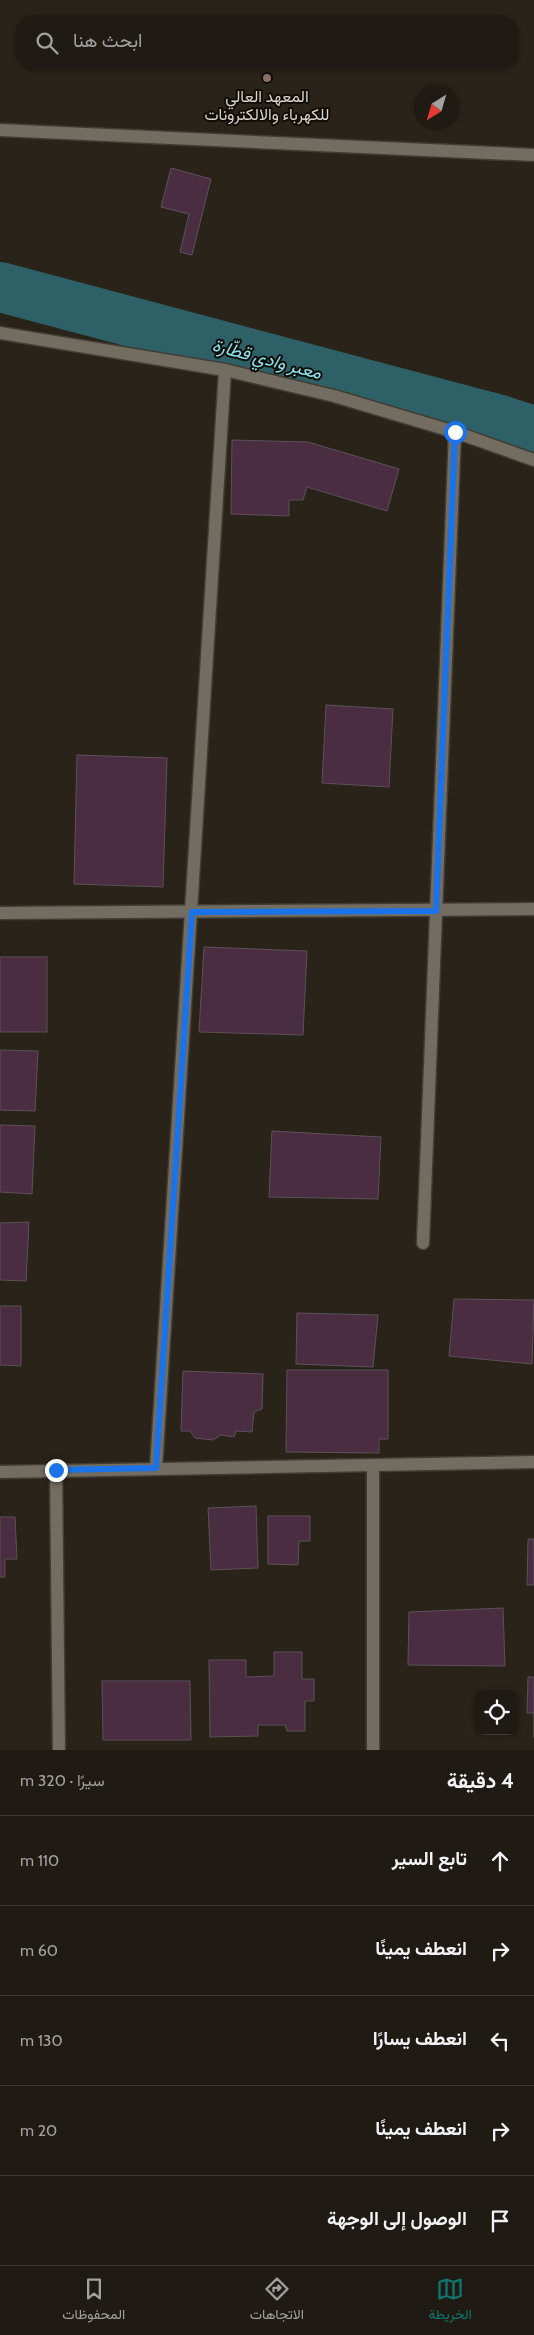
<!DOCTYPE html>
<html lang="ar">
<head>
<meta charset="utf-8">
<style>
  body { margin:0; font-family:Cabin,Vazirmatn,sans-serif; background:#2c2721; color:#f1f3f6; direction:rtl }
  .controls { position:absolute; right:15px; bottom:15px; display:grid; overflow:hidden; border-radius:10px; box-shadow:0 1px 4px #0004 }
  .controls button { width:45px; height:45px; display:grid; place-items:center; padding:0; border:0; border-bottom:1px solid #3c3833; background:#1f1a13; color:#f1f3f6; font:25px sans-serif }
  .compass { position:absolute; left:414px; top:85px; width:45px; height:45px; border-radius:50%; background:#1f1a13; box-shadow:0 1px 4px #0004; rotate:217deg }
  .stop { position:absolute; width:15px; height:15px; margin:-11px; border:4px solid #1a73e8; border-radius:50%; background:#fff }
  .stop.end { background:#1a73e8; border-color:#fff; box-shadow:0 1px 5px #0008 }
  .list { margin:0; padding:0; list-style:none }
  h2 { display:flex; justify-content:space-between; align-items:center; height:65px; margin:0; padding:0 20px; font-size:21px }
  h2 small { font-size:16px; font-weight:400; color:#a1a1a0 }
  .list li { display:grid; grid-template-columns:32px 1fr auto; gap:15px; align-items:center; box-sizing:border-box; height:90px; padding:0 20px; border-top:1px solid #3c3833 }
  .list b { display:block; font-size:19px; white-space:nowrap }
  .list em { font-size:16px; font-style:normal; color:#a1a1a0 }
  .icon { flex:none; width:28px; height:28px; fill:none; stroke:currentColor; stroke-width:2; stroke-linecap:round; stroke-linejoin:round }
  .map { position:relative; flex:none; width:534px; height:1750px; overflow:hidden; direction:ltr }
  .search { position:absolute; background:#1f1a13; box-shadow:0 1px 4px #0004; left:15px; right:15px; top:15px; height:55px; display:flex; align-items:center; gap:12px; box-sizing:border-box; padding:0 18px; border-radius:20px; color:#a1a1a0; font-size:19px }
  .sheet { height:515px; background:#1f1a13 }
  nav { display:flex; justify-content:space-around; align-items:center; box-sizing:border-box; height:70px; border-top:1px solid #3c3833; background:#1f1a13; font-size:14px; color:#a1a1a0 }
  nav a { display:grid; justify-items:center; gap:2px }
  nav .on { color:#0f766e }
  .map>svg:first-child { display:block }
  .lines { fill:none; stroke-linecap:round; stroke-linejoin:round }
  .river { stroke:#2e6167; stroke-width:50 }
  .building { fill:#4b2d42; stroke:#5d5159 }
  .street-casing { stroke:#423d34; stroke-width:15 }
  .street { stroke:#736c60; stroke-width:12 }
  .route { stroke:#1a73e8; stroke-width:6 }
  .education-dot { fill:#8d6e63; stroke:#100d08; stroke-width:2 }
  .labels { text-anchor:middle; stroke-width:4; stroke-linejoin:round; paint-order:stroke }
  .poi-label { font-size:16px; fill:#d9d5ce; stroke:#100d08 }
  .water-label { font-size:18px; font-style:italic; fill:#8ce4ee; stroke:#100d08 }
</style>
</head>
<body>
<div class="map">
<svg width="534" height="1750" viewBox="0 0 534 1750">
  <rect width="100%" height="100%" fill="#292319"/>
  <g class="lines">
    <!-- river -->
    <polyline class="river" points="0,287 500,420 534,431"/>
  </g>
  <!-- building -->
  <g class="building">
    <polygon points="171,168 211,179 192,255 180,252 189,214 161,207"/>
    <polygon points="232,440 308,442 399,469 387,511 307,487 303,500 289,500 289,516 231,514"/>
    <polygon points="326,705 393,709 389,787 322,783"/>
    <polygon points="77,755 167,758 163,887 74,884"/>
    <polygon points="204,947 307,951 303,1035 199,1032"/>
    <rect x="0" y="957" width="47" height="75"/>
    <polygon points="0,1050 38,1051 35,1111 0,1110"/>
    <polygon points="0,1125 35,1126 32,1194 0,1192"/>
    <polygon points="272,1131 381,1137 378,1199 269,1197"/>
    <polygon points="29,1222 26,1281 0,1280 0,1223"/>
    <polygon points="454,1299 534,1300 532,1364 449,1356"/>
    <polygon points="0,1306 21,1306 21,1366 0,1365"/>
    <polygon points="297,1313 378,1315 373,1367 296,1364"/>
    <polygon points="287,1370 388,1370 388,1439 379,1439 379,1453 286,1452"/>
    <polygon points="183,1371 263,1374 262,1409 254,1412 252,1432 236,1431 234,1437 221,1435 213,1440 195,1438 190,1431 181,1431"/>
    <polygon points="256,1506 258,1568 211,1570 208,1508"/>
    <polygon points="268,1516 310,1516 310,1541 299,1541 298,1565 268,1564"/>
    <polygon points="0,1517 15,1517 17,1559 5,1559 5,1577 0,1577"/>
    <polygon points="528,1539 534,1539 534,1585 527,1585"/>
    <polygon points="503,1608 505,1666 408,1665 409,1612"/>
    <polygon points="274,1652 302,1652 302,1679 314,1679 314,1701 305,1701 305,1731 287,1731 285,1725 258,1725 258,1736 210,1737 209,1660 246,1660 246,1677 274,1676"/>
    <polygon points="528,1677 534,1677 534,1738 534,1713 527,1713"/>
    <polygon points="102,1681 190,1681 191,1740 103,1740"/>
  </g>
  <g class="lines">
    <!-- street casing -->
    <g class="street-casing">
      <g id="street">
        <polyline points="0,130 534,155"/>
        <polyline points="0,333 225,370 334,396 455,432 534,460"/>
        <polyline points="0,913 534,909"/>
        <polyline points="423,1243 455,432"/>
        <polyline points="156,1468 225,370"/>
        <polyline points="56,1470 59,1750"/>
        <polyline points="0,1472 534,1462"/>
        <polyline points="373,1750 373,1465"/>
      </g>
    </g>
    <!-- street -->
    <use href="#street" class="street"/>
  </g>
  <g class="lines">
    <!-- route -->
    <polyline class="route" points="56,1470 156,1468 192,912 436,911 455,432"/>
  </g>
  <!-- markers -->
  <circle class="education-dot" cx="267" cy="78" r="5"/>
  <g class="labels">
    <!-- poi labels -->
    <g class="poi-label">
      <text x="267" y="102">المعهد العالي<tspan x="267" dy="18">للكهرباء والالكترونات</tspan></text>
    </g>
    <!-- water labels -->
    <g class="water-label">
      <text transform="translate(267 359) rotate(15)" y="6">معبر وادي قطّارة</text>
    </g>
  </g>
</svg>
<div class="controls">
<button><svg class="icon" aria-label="locate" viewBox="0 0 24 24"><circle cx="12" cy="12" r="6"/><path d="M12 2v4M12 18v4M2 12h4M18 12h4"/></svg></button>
</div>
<svg class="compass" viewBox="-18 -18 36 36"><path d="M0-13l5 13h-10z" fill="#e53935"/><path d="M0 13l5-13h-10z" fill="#a1a1a0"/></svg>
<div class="stop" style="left:455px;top:432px"></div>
<div class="stop end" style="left:56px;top:1470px"></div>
<div class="search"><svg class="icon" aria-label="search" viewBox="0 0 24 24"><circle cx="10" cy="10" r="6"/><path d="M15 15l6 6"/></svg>ابحث هنا</div>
</div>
<section class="sheet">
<h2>4 دقيقة<small>سيرًا · 320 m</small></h2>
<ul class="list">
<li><svg class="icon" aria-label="ahead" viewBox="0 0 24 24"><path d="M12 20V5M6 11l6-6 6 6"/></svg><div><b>تابع السير</b></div><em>110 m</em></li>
<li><svg class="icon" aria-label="right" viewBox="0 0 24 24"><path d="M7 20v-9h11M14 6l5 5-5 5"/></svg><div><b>انعطف يمينًا</b></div><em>60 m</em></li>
<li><svg class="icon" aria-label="left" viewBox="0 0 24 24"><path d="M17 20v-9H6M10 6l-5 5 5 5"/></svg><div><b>انعطف يسارًا</b></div><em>130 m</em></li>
<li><svg class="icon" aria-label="right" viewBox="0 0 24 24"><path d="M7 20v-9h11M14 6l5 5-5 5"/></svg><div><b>انعطف يمينًا</b></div><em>20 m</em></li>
<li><svg class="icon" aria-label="arrive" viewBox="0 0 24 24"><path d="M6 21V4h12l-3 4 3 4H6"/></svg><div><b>الوصول إلى الوجهة</b></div></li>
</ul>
</section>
<nav>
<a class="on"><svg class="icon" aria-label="map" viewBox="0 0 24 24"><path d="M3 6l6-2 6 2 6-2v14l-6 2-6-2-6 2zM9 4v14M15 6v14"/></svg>الخريطة</a>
<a><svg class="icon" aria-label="directions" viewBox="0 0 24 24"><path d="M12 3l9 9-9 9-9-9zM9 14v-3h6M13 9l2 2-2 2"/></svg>الاتجاهات</a>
<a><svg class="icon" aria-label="saved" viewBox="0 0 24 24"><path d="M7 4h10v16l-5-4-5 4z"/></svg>المحفوظات</a>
</nav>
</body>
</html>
